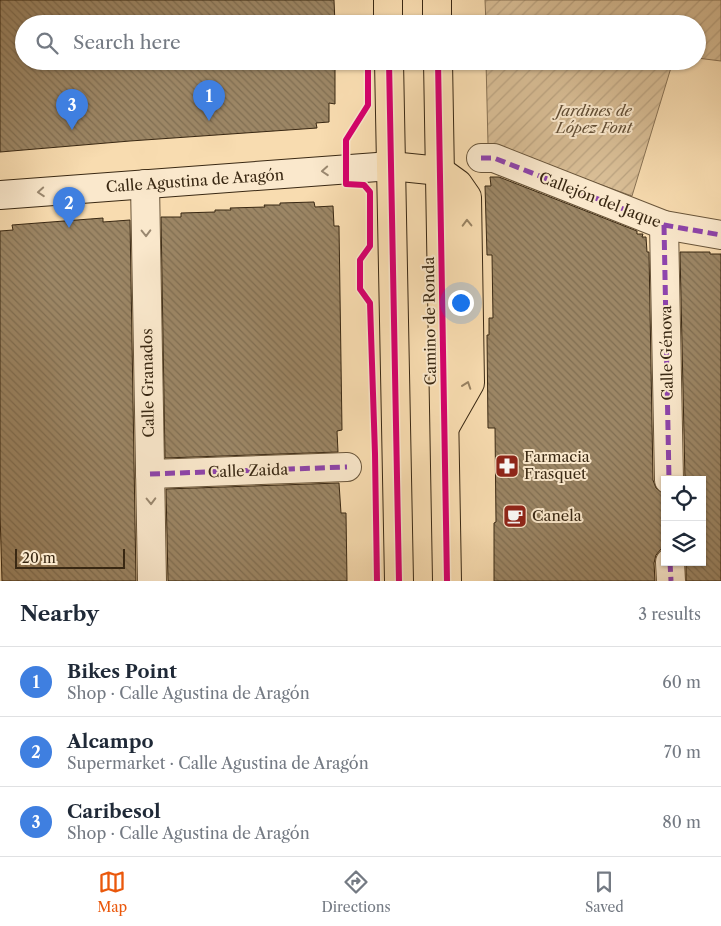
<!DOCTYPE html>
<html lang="en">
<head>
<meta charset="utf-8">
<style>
  body { margin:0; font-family:"Libre Caslon Text",serif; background:#f2f2f3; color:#1f2937 }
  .controls { position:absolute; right:15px; bottom:15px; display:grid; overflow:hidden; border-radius:0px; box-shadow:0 1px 4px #0004 }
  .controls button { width:45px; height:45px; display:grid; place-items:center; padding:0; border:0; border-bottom:1px solid #e0e1e3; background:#fff; color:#1f2937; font:25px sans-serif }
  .scale { position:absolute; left:15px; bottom:12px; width:110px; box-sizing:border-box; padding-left:5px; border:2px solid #392813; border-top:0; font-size:14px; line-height:18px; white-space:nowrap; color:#392813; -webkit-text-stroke:4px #fae8cc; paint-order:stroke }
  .you { position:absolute; left:460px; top:302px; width:18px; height:18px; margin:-12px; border:4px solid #fff; border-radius:50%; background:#1a73e8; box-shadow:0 0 0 8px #1a73e833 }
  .badge { display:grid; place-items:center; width:32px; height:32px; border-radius:50%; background:#ea580c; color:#fff; font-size:16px; font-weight:700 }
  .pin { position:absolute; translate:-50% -41px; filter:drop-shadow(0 1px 2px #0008) }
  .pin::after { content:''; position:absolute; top:26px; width:18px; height:15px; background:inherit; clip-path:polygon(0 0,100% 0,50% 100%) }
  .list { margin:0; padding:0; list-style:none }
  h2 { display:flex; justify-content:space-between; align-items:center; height:65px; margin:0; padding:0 20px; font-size:21px }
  h2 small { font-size:16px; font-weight:400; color:#747a83 }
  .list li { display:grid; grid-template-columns:32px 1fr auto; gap:15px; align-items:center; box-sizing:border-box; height:70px; padding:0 20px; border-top:1px solid #e0e1e3 }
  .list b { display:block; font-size:19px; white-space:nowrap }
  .list p { margin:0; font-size:16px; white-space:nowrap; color:#747a83 }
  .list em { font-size:16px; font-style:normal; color:#747a83 }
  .icon { flex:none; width:28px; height:28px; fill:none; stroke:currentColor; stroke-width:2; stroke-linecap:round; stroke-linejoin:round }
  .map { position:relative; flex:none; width:721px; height:581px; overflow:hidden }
  .search { position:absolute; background:#fff; box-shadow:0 1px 4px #0004; left:15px; right:15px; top:15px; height:55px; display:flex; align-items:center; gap:12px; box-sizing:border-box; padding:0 18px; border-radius:28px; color:#747a83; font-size:19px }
  .sheet { height:275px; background:#fff }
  nav { display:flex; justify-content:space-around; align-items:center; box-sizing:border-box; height:70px; border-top:1px solid #e0e1e3; background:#fff; font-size:14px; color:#747a83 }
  nav a { display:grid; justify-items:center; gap:2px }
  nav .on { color:#ea580c }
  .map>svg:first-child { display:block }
  .garden { fill:url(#garden-furrows); stroke:#887254 }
  .building { fill:url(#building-back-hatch); stroke:#392813 }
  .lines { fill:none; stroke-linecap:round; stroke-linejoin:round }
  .street-casing { stroke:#69553a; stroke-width:30 }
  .secondary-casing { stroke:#392813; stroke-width:30 }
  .primary-casing { stroke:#392813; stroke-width:30 }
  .street { stroke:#fae8cc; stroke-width:28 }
  .secondary { stroke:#fae8cc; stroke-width:28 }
  .primary { stroke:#f8dcb0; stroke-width:28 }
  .quiet { stroke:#8e44ad; stroke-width:5; stroke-dasharray:10 5; stroke-linecap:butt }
  .cycleway-casing { stroke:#fae8cc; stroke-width:9 }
  .cycleway { stroke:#d6006c; stroke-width:6 }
  .oneway { stroke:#9a8870 }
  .oneway2 { stroke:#988262 }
  .labels { text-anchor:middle; stroke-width:4; stroke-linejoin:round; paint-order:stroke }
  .park-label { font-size:15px; font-style:italic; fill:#614d34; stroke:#fae8cc }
  .street-label { font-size:15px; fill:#392813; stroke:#fae8cc }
  .poi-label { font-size:15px; fill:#392813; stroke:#fae8cc; text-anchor:start }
</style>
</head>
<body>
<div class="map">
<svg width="721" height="581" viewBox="0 0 721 581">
  <defs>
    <pattern id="garden-furrows" width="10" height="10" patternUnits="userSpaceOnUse" patternTransform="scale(1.25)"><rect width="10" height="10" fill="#d8bd95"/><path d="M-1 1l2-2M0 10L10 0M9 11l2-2" fill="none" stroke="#baa280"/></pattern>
    <pattern id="building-back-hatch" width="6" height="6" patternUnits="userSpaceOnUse" patternTransform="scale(1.25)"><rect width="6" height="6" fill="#9c8665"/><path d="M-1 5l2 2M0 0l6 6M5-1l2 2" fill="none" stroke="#806e52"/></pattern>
  </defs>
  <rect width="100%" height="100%" fill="#f8dcb0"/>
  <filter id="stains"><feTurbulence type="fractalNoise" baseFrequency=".004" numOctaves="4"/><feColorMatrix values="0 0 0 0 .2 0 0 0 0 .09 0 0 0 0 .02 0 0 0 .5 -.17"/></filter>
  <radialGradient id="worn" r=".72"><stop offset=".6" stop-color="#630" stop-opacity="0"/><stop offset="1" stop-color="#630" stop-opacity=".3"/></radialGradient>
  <!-- garden -->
  <g class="garden">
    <polygon points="485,0 721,0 721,61 697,58 697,24 486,24"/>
    <polygon points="486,61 673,61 632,196 488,144"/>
  </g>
  <!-- building -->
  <g class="building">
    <polygon points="0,0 334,0 335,24 24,24 24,61 335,61 335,104 329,103 329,122 316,123 317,128 130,141 0,152"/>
    <polygon points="490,177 499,177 637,231 637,234 643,234 642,237 646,237 647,252 649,252 653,480 656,488 665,495 665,548 661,549 656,555 654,563 655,581 494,581 494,523 496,522 495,428 488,428 487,335 489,335 489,318 493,318 492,255 487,255 485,186 491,186"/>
    <polygon points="314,202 315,207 333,206 334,226 339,226 342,430 337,431 338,452 165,458 161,217 181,217 181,213 215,212 215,210 231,210 230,208 265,207 264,205 280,205 280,203"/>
    <polygon points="103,218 103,222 130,220 136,581 2,581 0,512 0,231 13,230 12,225"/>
    <polygon points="680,252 710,252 710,254 721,254 721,581 686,581 686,562 702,562 702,480 685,480"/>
    <polygon points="339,483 341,513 346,513 347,581 168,581 166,489"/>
  </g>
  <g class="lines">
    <!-- street casing -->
    <g class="street-casing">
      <g id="street">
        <polyline points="481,158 494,158 664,225 721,235"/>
        <polyline points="145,184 152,581"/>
        <polyline points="664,225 669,480"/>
        <polyline points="150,474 347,467"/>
        <polyline points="670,562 671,581"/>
      </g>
    </g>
    <!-- secondary casing -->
    <g class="secondary-casing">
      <polyline id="secondary" points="0,195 391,166"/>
    </g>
    <!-- primary casing -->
    <g class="primary-casing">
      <g id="primary">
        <polyline points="388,0 388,24"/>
        <polyline points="437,0 437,24"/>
        <polyline points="389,61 399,581"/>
        <polyline points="438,61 447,581"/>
        <polyline points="391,166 440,171 458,184 467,197 470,383 445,427"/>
      </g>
    </g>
    <!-- street -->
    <use href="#street" class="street"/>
    <!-- secondary -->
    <use href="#secondary" class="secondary"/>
    <!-- primary -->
    <use href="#primary" class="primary"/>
    <!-- quiet -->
    <g class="quiet">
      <polyline points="481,158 494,158 664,225 721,235"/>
      <polyline points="664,225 669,480"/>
      <polyline points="150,474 347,467"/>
      <polyline points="670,562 671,581"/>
    </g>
    <!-- cycleway casing -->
    <g class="cycleway-casing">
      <g id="cycleway">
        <polyline points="368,61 368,105 346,140 346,184 364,185 370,192 370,246 360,260 360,289 370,303 375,454 377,581"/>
        <polyline points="389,61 399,581"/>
        <polyline points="438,61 447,581"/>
      </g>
    </g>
    <!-- cycleway -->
    <use href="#cycleway" class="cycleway"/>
  </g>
  <!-- one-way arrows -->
  <defs><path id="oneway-chevron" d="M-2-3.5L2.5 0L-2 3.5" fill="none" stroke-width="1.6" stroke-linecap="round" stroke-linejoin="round" transform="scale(1.25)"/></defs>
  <g class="oneway">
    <use href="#oneway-chevron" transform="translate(325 171) rotate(176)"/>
    <use href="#oneway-chevron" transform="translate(41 192) rotate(176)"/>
    <use href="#oneway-chevron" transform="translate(146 233) rotate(89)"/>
    <use href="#oneway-chevron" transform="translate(151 501) rotate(89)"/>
  </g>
  <g class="oneway2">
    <use href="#oneway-chevron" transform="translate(467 223) rotate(-91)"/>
    <use href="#oneway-chevron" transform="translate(467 385) rotate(-71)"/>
  </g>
  <!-- icons -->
  <defs>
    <g id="pharmacy-square" transform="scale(1.25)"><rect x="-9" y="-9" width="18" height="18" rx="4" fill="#8f2418" stroke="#fae8cc"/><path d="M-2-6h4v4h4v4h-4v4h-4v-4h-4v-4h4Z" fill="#fff"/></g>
    <g id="cafe-square" transform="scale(1.25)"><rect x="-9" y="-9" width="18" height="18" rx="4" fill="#8f2418" stroke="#fae8cc"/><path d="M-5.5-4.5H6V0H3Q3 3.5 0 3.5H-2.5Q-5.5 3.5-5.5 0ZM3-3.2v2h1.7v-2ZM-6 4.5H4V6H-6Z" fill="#fff"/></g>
  </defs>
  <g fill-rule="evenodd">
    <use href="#pharmacy-square" x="507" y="466"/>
    <use href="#cafe-square" x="515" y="516"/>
  </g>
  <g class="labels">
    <!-- park labels -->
    <g class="park-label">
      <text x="594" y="116">Jardines de<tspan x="594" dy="17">López Font</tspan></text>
    </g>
    <!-- street labels -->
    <g class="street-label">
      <text transform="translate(195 181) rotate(-4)" y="5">Calle Agustina de Aragón</text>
      <text transform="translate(600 200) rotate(21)" y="5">Callejón del Jaque</text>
      <text transform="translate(430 321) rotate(-91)" y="5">Camino de Ronda</text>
      <text transform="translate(667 353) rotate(-91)" y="5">Calle Génova</text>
      <text transform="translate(148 383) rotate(-91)" y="5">Calle Granados</text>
      <text transform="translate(248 471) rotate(-2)" y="5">Calle Zaida</text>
    </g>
    <!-- poi labels -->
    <g class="poi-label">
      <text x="524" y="462">Farmacia<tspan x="524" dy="17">Frasquet</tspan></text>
      <text x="532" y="521">Canela</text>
    </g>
  </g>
  <rect width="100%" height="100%" filter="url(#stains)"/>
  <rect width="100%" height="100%" fill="url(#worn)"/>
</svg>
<div class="controls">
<button><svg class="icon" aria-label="locate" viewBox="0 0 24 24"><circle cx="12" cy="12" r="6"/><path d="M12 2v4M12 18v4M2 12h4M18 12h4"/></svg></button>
<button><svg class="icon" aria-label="layers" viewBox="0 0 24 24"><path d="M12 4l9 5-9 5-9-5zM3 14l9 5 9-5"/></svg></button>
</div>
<div class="scale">20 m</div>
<div class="you"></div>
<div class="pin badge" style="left:209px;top:121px;background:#3f7fe0">1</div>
<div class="pin badge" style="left:69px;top:228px;background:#3f7fe0">2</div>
<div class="pin badge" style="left:72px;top:130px;background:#3f7fe0">3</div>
<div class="search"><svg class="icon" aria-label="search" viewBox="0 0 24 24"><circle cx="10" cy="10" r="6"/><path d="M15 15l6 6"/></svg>Search here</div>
</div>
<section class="sheet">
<h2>Nearby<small>3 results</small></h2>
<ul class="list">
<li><span class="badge" style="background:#3f7fe0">1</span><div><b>Bikes Point</b><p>Shop · Calle Agustina de Aragón</p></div><em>60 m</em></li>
<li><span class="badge" style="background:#3f7fe0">2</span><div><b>Alcampo</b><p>Supermarket · Calle Agustina de Aragón</p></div><em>70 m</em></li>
<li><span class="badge" style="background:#3f7fe0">3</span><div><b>Caribesol</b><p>Shop · Calle Agustina de Aragón</p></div><em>80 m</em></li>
</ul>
</section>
<nav>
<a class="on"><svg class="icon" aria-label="map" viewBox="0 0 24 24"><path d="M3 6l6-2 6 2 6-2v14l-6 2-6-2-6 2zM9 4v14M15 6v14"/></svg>Map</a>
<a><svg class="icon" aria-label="directions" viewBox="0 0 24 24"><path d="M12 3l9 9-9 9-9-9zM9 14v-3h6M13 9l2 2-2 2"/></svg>Directions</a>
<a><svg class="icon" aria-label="saved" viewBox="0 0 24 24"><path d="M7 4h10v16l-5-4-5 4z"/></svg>Saved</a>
</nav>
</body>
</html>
